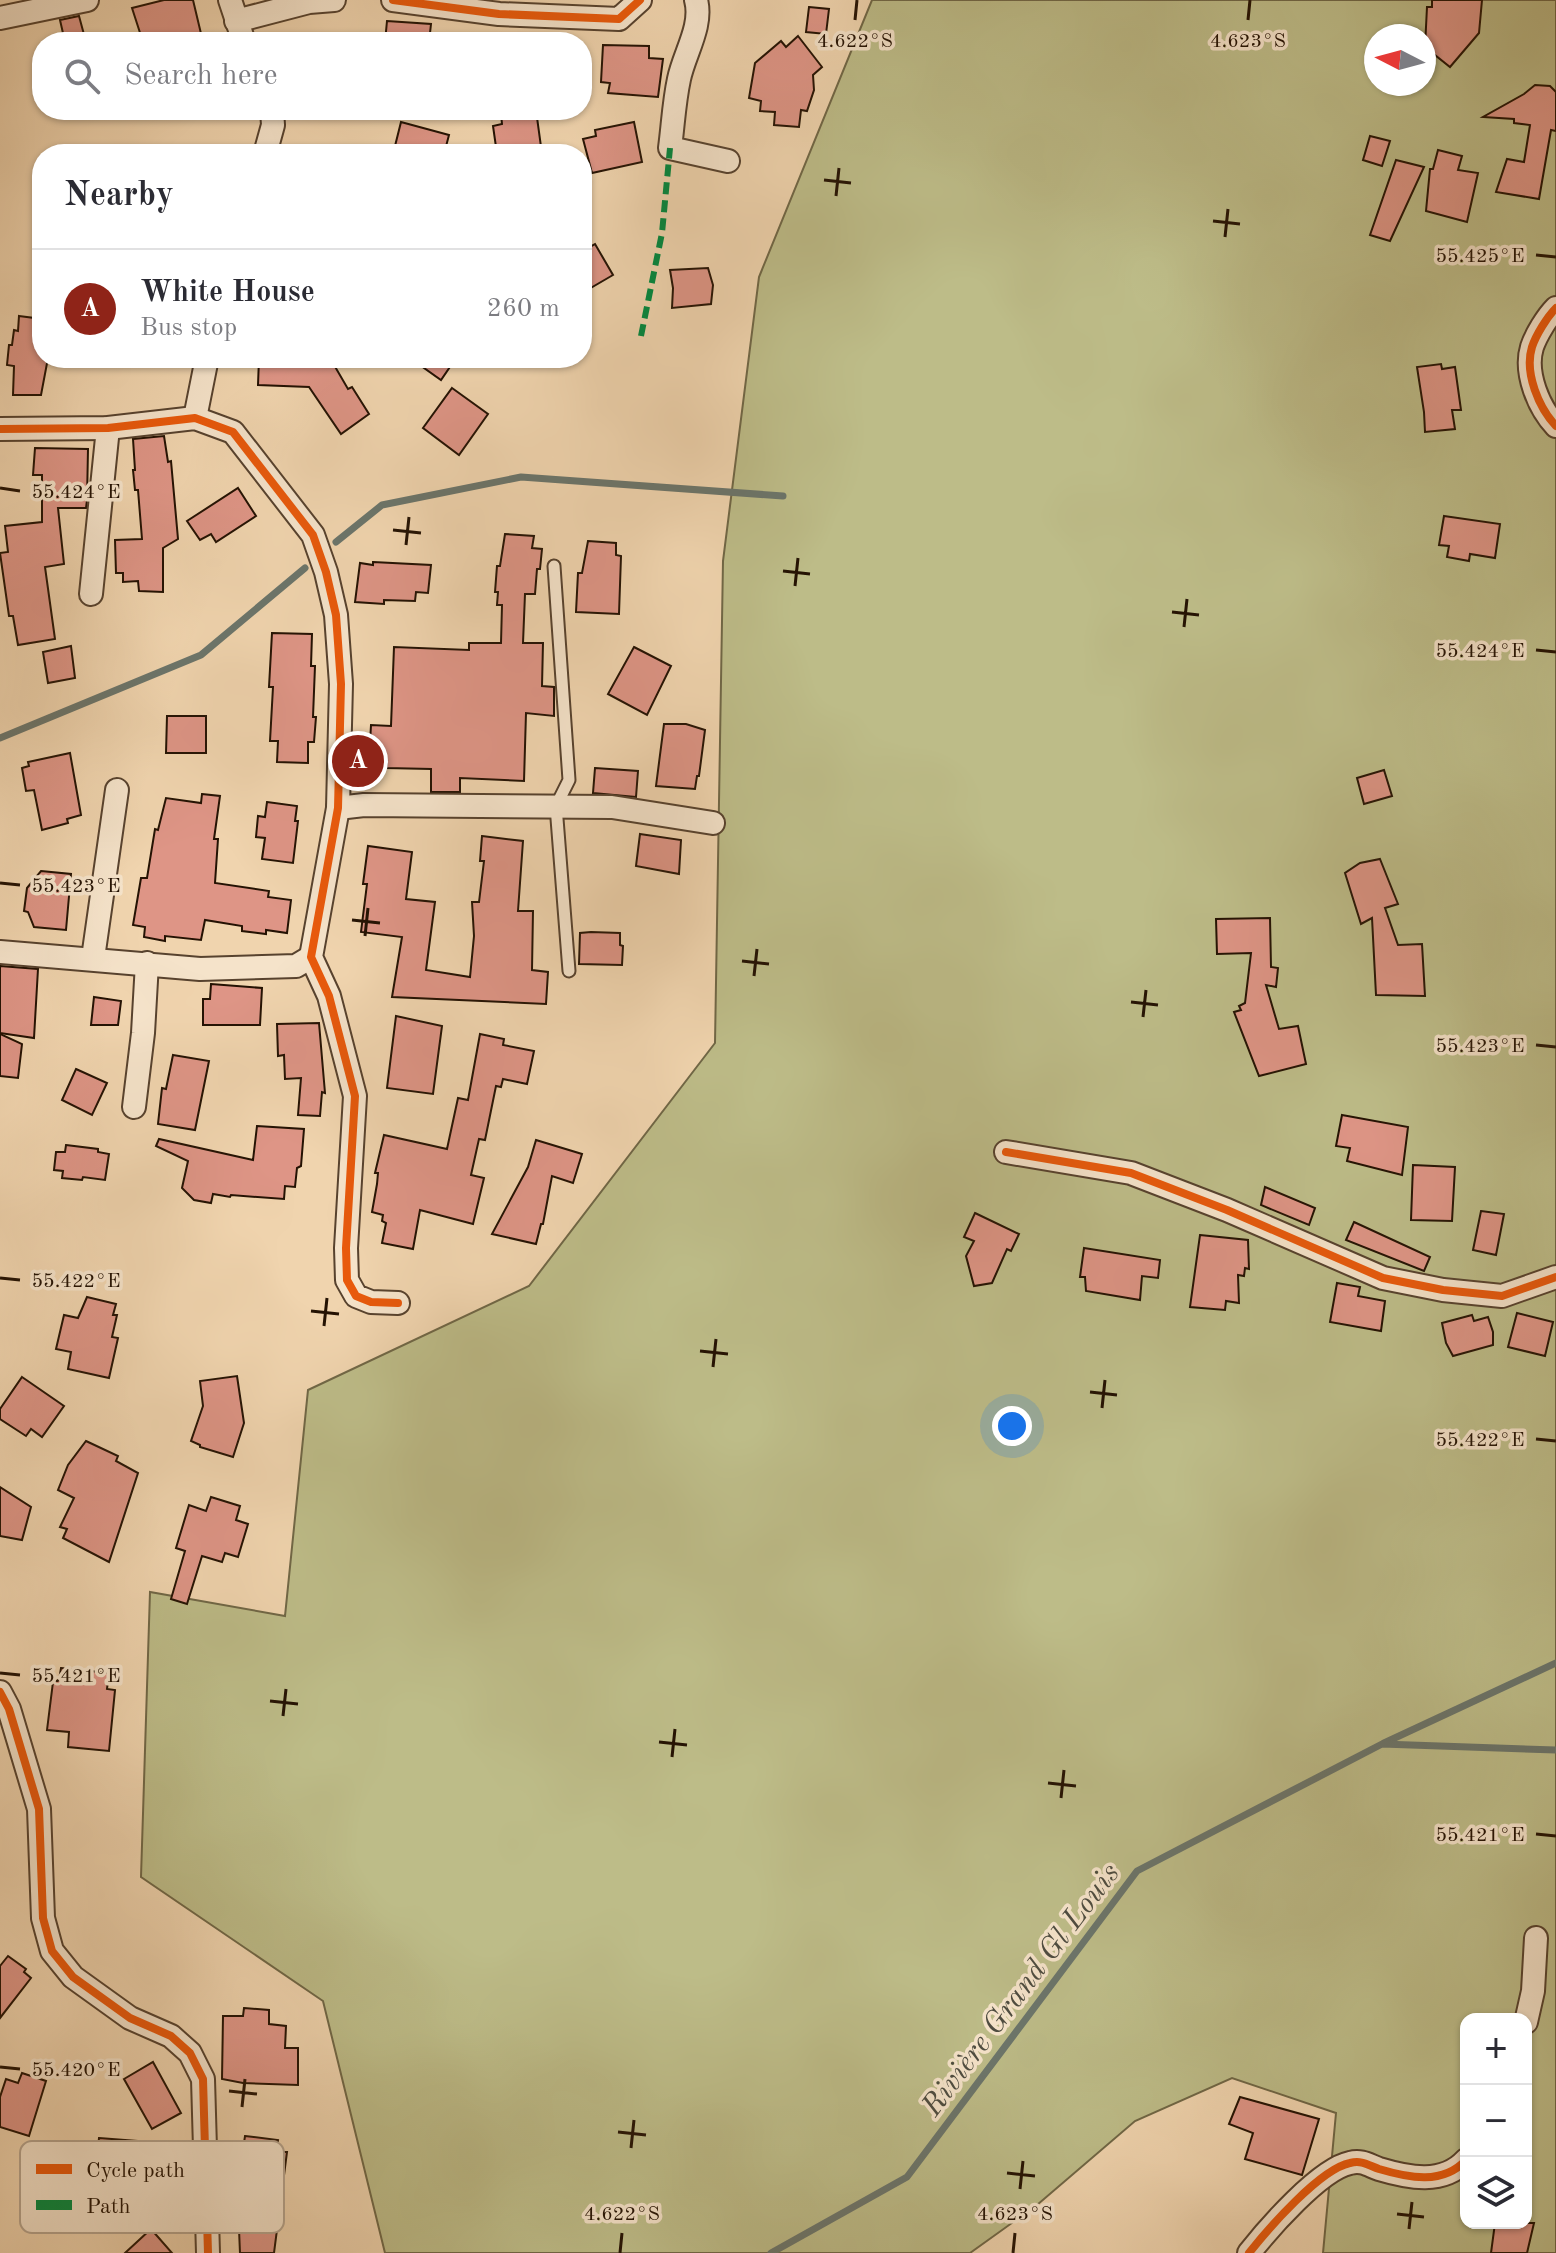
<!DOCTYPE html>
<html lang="en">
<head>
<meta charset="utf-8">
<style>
  body { margin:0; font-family:"Old Standard TT",serif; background:#f2f2f3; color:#2b2b33 }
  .controls { position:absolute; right:24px; bottom:24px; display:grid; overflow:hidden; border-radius:16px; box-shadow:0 2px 6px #0004 }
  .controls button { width:72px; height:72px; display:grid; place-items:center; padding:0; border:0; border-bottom:2px solid #e1e1e2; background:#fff; color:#2b2b33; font:40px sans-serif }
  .compass { position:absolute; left:1364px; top:24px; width:72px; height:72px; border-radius:50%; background:#fff; box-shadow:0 2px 6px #0004; rotate:276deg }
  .you { position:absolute; left:1012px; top:1426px; width:28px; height:28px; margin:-20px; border:6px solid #fff; border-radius:50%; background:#1a73e8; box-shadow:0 0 0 12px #1a73e833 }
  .badge { display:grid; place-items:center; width:52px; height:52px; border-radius:50%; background:#8f2418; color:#fff; font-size:26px; font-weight:700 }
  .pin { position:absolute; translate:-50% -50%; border:4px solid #fff; box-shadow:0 2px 8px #0006 }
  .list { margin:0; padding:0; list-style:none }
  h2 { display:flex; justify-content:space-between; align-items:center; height:104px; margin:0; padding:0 32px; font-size:34px }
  h2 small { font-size:26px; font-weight:400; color:#7c7c81 }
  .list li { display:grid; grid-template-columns:52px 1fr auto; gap:24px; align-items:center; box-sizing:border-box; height:120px; padding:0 32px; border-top:2px solid #e1e1e2 }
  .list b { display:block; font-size:30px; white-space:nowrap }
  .list p { margin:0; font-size:26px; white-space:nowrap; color:#7c7c81 }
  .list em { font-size:26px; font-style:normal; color:#7c7c81 }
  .icon { flex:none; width:44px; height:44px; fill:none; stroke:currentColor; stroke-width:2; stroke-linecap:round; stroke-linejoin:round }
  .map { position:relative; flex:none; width:1556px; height:2253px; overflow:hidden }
  .search { position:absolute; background:#fff; box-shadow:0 2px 6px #0004; left:32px; top:32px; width:560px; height:88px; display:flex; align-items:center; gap:20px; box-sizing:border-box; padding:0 28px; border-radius:32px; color:#7c7c81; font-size:30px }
  .panel { position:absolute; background:#fff; box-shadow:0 2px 6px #0004; left:32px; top:144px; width:560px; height:224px; border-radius:32px }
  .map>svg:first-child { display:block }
  .green { fill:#bdbc88; stroke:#706746; stroke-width:2; fill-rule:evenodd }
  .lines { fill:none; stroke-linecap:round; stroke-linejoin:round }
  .stream { stroke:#6b756b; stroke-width:7 }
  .building { fill:#de9586; stroke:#241203; stroke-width:2 }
  .lane-casing { stroke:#57422e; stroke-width:15 }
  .street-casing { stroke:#57422e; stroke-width:26 }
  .lane { stroke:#f5e3ca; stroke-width:11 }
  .street { stroke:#f5e3ca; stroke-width:22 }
  .quiet { stroke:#00873e; stroke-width:6; stroke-dasharray:12 6; stroke-linecap:butt }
  .cycleway-casing { stroke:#f5e3ca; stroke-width:13 }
  .cycleway { stroke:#e8590c; stroke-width:8 }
  .ticks { fill:none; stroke:#241203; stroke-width:3 }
  .labels { text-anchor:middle; stroke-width:7; stroke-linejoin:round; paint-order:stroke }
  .water-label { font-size:30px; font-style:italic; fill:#4e4c40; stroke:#f5e3ca }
  .key { fill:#f5e3ca; stroke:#b6a48e; stroke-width:2 }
  .key-label { font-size:22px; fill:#241203 }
  .ticks-label { font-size:20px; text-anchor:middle; fill:#241203; stroke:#f5e3ca; stroke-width:7; stroke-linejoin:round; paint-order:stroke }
</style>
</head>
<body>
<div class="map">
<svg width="1556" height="2253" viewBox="0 0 1556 2253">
  <rect width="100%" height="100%" fill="#f0d4ae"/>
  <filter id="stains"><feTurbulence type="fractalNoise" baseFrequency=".0025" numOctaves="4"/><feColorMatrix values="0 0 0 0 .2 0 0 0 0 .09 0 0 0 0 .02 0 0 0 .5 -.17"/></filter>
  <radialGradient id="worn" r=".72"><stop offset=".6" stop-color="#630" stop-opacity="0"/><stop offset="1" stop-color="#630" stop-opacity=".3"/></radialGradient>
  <!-- green -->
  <path class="green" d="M872,0H1556V2253H1323L1336,2113L1232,2078L1135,2121L1037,2205L970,2253H385L323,2001L141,1877L150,1592L285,1616L308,1390L529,1286L715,1043L723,561L759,277ZM1376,36H1424V84H1376ZM1466,2019H1526V2223H1466Z"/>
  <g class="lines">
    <!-- stream -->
    <g class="stream">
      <polyline points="336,542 382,505 521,477 783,496"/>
      <polyline points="0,738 201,655 305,568"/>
      <polyline points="1384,1743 1556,1663"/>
      <polyline points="771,2253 907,2177 1137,1871 1382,1744 1556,1750"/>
    </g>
  </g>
  <!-- building -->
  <g class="building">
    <polygon points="164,0 193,0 203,42 143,42 132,8"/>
    <polygon points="1432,0 1482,0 1479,33 1450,67 1425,47 1427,7 1432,7"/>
    <polygon points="809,7 829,9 826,34 806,32"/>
    <polygon points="79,16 86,42 65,42 60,20"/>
    <polygon points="387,21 431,24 429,42 385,42"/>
    <polygon points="798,36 822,67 813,75 814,90 807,111 801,110 799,127 774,125 775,112 760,111 761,101 749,98 755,63 781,41 786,47"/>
    <polygon points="603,45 649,46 649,58 663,59 658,97 608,93 610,83 601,82"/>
    <polygon points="1535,85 1550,86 1556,92 1556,131 1551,130 1539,199 1496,192 1507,159 1524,162 1530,125 1514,123 1514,119 1483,117 1524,94"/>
    <polygon points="520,110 536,110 542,154 497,154 493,126 502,124 501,114"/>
    <polygon points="401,122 449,135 444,154 393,154"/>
    <polygon points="634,122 642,162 592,173 583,139 596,136 595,130"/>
    <polygon points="1370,136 1390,141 1382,166 1363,160"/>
    <polygon points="1438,150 1462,156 1458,170 1478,173 1467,222 1426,211 1430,169 1433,169"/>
    <polygon points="1396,160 1424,167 1390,241 1370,235"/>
    <polygon points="595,244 613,275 582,293 582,251"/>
    <polygon points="708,268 713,285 711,304 672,308 673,288 670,270"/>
    <polygon points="19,316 42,319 42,358 48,358 41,395 13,395 14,366 7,365 9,345 12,345 14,330 18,331"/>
    <polygon points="259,358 330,358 348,389 352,387 369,414 341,434 309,387 258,385"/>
    <polygon points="410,358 456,358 441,380"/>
    <polygon points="1441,364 1442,369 1455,367 1461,410 1452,410 1455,429 1425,432 1424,412 1417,367"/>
    <polygon points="452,388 488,414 459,455 423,428"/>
    <polygon points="164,436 168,462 171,461 178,539 163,548 163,592 139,591 138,581 123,582 123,573 116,573 115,540 142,539 138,490 135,490 133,470 135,470 133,439"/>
    <polygon points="35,448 88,449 87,500 86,508 58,508 64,564 45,567 55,639 18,645 13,616 9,616 0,553 8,552 5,526 42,522 42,475 33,475"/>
    <polygon points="238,488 256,516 216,542 211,534 200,540 187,521"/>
    <polygon points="1444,516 1500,524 1495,558 1470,554 1469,561 1447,557 1449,546 1439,545"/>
    <polygon points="505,534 534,536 532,548 542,549 540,569 537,569 535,594 525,594 523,643 543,643 542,686 554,687 554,716 526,713 524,781 460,778 460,792 431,792 431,769 386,768 387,761 369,760 371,725 391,726 394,647 469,650 469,643 501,643 502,605 497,605 498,592 495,592 497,566 500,566"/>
    <polygon points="588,541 616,543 616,555 621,556 619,614 576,612 578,573 582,573"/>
    <polygon points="373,562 431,565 428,593 416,592 415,601 384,600 384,604 355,602 360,563 373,565"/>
    <polygon points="272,633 312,634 311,666 315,666 313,717 316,717 314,742 308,742 308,763 277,762 278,741 270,741 273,687 269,687"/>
    <polygon points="71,646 75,678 48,683 43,652"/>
    <polygon points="634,647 671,666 647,715 608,694"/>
    <polygon points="167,716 206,716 206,753 166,753"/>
    <polygon points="664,724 686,724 705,730 699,776 697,776 695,789 656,786"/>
    <polygon points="70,753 81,815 67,819 68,823 42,830 34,790 26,791 22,768 29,766 28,762"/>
    <polygon points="595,768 638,771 636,797 593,793"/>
    <polygon points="1384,770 1392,796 1364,804 1357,778"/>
    <polygon points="202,794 220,796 214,839 218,839 215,883 269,891 268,897 291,900 287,933 266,930 266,934 242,931 242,926 205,920 201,940 165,936 165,941 144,937 145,927 133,925 141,878 147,878 155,829 158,830 166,798 201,803"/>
    <polygon points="267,802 297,806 295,821 298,821 293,863 262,859 265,838 256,837 258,816 265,817"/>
    <polygon points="640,834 681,840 679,874 636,866"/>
    <polygon points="482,836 523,841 518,911 533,911 532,970 548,972 546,1004 392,997 402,937 361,932 367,884 363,884 368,846 412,852 406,899 435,902 426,970 470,977 474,936 472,902 479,902 484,861 480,861"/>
    <polygon points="1380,859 1398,904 1385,908 1398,945 1422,944 1425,996 1376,995 1372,918 1361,924 1345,873 1360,863"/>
    <polygon points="41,871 71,874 66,930 34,927 28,912 24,911 27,888"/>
    <polygon points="1270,918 1271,967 1278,968 1276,987 1266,985 1279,1029 1298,1026 1306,1064 1259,1076 1234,1012 1241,1010 1239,1006 1245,1003 1251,953 1217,954 1216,919"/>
    <polygon points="591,932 620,933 620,945 623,946 622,965 579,964 580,933"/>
    <polygon points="0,966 38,969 34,1038 0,1033"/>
    <polygon points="211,984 262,988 260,1025 203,1025 203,999 210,999"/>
    <polygon points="94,997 121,1001 118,1025 91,1025"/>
    <polygon points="396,1016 442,1026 433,1094 387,1088"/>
    <polygon points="319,1023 325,1093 322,1092 320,1116 298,1115 301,1078 285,1079 284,1055 278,1056 277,1024"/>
    <polygon points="0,1034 22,1044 18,1078 0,1076"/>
    <polygon points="480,1034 504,1039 503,1045 534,1051 527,1084 503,1079 501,1087 496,1086 485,1140 479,1139 471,1175 484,1178 473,1224 420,1210 413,1249 382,1243 386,1223 382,1221 383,1215 372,1212 377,1184 378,1173 375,1173 384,1135 447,1149 458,1098 468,1100"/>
    <polygon points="173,1055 209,1061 195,1130 158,1124 162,1088 166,1089"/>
    <polygon points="76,1069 107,1083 92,1115 62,1100"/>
    <polygon points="1342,1115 1408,1127 1402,1175 1347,1161 1350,1148 1336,1146"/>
    <polygon points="257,1126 304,1129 301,1166 297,1168 295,1187 285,1186 284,1199 231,1195 230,1197 213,1194 211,1203 194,1200 182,1188 188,1161 156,1146 159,1139 253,1160"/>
    <polygon points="536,1140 582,1154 573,1183 552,1176 543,1224 541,1224 536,1244 492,1234 528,1167"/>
    <polygon points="66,1145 98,1149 98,1152 109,1154 105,1180 83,1177 82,1180 62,1178 63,1171 54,1170 56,1152 65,1152"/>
    <polygon points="1413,1165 1455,1167 1452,1221 1411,1220"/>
    <polygon points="1265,1187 1315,1208 1309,1225 1261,1205"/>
    <polygon points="1481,1211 1504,1214 1496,1255 1473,1250"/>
    <polygon points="975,1213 1019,1234 1011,1251 1007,1249 992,1283 974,1286 966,1256 974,1241 964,1237"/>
    <polygon points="1354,1222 1430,1257 1424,1271 1346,1240"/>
    <polygon points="1200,1235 1248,1240 1249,1269 1245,1268 1244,1276 1238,1275 1239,1303 1226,1301 1225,1310 1190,1307"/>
    <polygon points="1084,1248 1160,1260 1158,1278 1142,1276 1140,1300 1086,1291 1085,1277 1080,1277"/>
    <polygon points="1337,1283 1360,1287 1358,1296 1385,1301 1381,1331 1330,1322"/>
    <polygon points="87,1297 116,1304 113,1315 117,1315 112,1337 118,1338 109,1378 68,1369 71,1352 56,1349 64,1315 78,1318"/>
    <polygon points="1517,1313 1553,1322 1545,1356 1508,1347"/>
    <polygon points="1472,1315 1474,1321 1488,1317 1493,1332 1493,1345 1453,1356 1446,1343 1442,1323"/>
    <polygon points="237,1376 244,1423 233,1457 200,1447 200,1445 191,1441 203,1406 200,1381"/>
    <polygon points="22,1377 64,1406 42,1437 31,1429 26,1436 0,1419 0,1409"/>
    <polygon points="86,1441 118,1456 116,1461 138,1473 109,1562 63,1538 67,1529 60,1527 74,1498 58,1490 68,1465"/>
    <polygon points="0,1487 31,1507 22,1540 0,1536"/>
    <polygon points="211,1497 240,1506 236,1520 248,1524 238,1557 225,1553 222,1562 202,1556 187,1604 171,1599 185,1551 176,1548 189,1505 206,1511"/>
    <polygon points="61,1668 109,1673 107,1689 115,1690 109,1751 68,1747 69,1732 47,1730 53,1682 59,1680"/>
    <polygon points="8,1956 26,1969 24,1972 31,1978 0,2018 0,1966"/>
    <polygon points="244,2008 269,2010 269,2024 286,2026 285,2048 298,2048 298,2085 243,2083 222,2079 223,2016 243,2016"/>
    <polygon points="153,2062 181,2113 152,2129 124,2079"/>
    <polygon points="22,2073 46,2081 29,2136 0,2127 0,2097 6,2079 18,2083"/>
    <polygon points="1240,2097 1319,2119 1302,2175 1245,2159 1253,2133 1229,2124"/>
    <polygon points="245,2136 278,2140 276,2152 287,2152 274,2253 240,2253 239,2229 257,2230 262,2195 248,2194 249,2185 244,2184 246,2169 240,2169"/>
    <polygon points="99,2138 150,2142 148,2179 95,2174"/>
    <polygon points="1495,2223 1534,2223 1527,2253 1491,2253"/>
    <polygon points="151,2229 172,2253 125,2253"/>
  </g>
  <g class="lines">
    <!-- lane casing -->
    <g class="lane-casing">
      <polyline id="lane" points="554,566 569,780 556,806 569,971"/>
    </g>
    <!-- street casing -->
    <g class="street-casing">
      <g id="street">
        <polyline points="230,0 244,42"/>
        <polyline points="393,0 499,14 619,19 640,0"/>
        <path d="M696,0C703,26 684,54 679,79C674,102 673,125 670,148L728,161"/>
        <polyline points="0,18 87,0"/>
        <polyline points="236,21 309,2 334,0"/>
        <polyline points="265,154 273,125 272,110"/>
        <path d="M1556,308C1547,317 1536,335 1532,347C1524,373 1539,408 1556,426"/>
        <polyline points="195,418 207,358"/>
        <polyline points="0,429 108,428 195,418 233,432 313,535 326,572 336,615 341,684 338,808 311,957 329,996 355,1096 346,1248 347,1280 356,1296 371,1302 398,1303"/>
        <polyline points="91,594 108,428"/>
        <polyline points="338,808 364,805 612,807 713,823"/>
        <polyline points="0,952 200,969 296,966 311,957"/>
        <polyline points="93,958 117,790"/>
        <polyline points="134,1107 143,1033 147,963"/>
        <polyline points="1006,1152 1131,1173 1227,1210 1383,1278 1443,1290 1502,1296 1556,1277"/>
        <polyline points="0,1692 9,1709 39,1809 43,1918 52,1951 73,1977 130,2018 171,2036 190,2053 203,2079 208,2253"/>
        <polyline points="1526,2022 1533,1991 1536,1938"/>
        <path d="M1249,2253C1268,2229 1320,2169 1350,2163C1362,2160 1368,2165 1379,2169C1409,2178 1443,2185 1466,2160"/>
      </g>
    </g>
    <!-- lane -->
    <use href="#lane" class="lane"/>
    <!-- street -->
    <use href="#street" class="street"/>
    <!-- quiet -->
    <polyline class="quiet" points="641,336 662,233 670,148"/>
    <!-- cycleway casing -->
    <g class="cycleway-casing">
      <g id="cycleway">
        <polyline points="393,0 499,14 619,19 640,0"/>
        <path d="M1556,308C1547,317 1536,335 1532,347C1524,373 1539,408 1556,426"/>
        <polyline points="0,429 108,428 195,418 233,432 313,535 326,572 336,615 341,684 338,808 311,957 329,996 355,1096 346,1248 347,1280 356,1296 371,1302 398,1303"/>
        <polyline points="1006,1152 1131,1173 1227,1210 1383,1278 1443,1290 1502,1296 1556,1277"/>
        <polyline points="0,1692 9,1709 39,1809 43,1918 52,1951 73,1977 130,2018 171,2036 190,2053 203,2079 208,2253"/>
        <path d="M1249,2253C1268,2229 1320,2169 1350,2163C1362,2160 1368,2165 1379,2169C1409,2178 1443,2185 1466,2160"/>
      </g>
    </g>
    <!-- cycleway -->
    <use href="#cycleway" class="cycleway"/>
  </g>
  <!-- ticks -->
  <path class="ticks" d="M855,20L857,0M1248,20L1250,0M824,180L851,183M836,196L839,168M1213,221L1240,224M1225,237L1228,209M1536,255L1556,257M0,488L20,491M393,530L421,533M406,545L409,517M783,571L810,574M795,586L798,558M1172,612L1199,615M1184,627L1187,599M1536,650L1556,652M0,883L20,885M352,920L380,923M365,936L368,908M742,961L769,964M754,976L757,949M1131,1002L1158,1005M1143,1017L1146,990M1536,1045L1556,1047M0,1278L20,1280M311,1311L339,1314M324,1326L327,1298M700,1351L728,1354M713,1367L716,1339M1090,1392L1117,1395M1102,1408L1105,1380M1536,1439L1556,1441M0,1673L20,1675M270,1701L298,1704M283,1716L286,1689M659,1742L687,1745M672,1757L675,1729M1048,1783L1076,1786M1061,1798L1064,1770M1536,1834L1556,1836M0,2067L20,2069M229,2091L257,2094M242,2107L245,2079M618,2132L646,2135M631,2148L634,2120M1007,2173L1035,2176M1020,2189L1023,2161M1397,2214L1424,2217M1409,2229L1412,2202M620,2253L622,2233M1013,2253L1015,2233"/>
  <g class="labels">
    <!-- water labels -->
    <g class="water-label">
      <text transform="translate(1020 1989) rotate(-53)" y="10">Rivière Grand Gl Louis</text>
    </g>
  </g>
  <!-- legend -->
  <rect x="20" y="2141" width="264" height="92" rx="12" class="key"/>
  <rect x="36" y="2164" width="36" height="10" fill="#e8590c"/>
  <rect x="36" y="2200" width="36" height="10" fill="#00873e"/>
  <g class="key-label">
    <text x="86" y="2177">Cycle path</text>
    <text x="86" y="2213">Path</text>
  </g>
  <g class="ticks-label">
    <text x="855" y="47">4.622°S</text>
    <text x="1248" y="47">4.623°S</text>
    <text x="1480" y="262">55.425°E</text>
    <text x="76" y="498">55.424°E</text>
    <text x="1480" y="657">55.424°E</text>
    <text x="76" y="892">55.423°E</text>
    <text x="1480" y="1052">55.423°E</text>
    <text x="76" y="1287">55.422°E</text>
    <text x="1480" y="1446">55.422°E</text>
    <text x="76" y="1682">55.421°E</text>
    <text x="1480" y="1841">55.421°E</text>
    <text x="76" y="2076">55.420°E</text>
    <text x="622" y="2220">4.622°S</text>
    <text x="1015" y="2220">4.623°S</text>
  </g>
  <rect width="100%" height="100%" filter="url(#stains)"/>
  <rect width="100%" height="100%" fill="url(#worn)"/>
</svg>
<div class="controls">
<button>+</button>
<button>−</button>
<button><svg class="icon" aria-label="layers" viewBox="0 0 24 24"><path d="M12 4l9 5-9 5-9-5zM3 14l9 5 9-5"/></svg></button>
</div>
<svg class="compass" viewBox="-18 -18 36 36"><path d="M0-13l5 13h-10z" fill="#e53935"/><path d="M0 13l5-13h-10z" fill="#7c7c81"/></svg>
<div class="you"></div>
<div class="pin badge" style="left:358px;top:761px">A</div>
<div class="search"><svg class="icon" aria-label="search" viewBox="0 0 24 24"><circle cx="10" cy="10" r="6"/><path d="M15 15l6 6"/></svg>Search here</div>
<section class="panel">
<h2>Nearby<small></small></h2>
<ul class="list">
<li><span class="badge">A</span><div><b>White House</b><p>Bus stop</p></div><em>260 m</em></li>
</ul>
</section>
</div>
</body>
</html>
